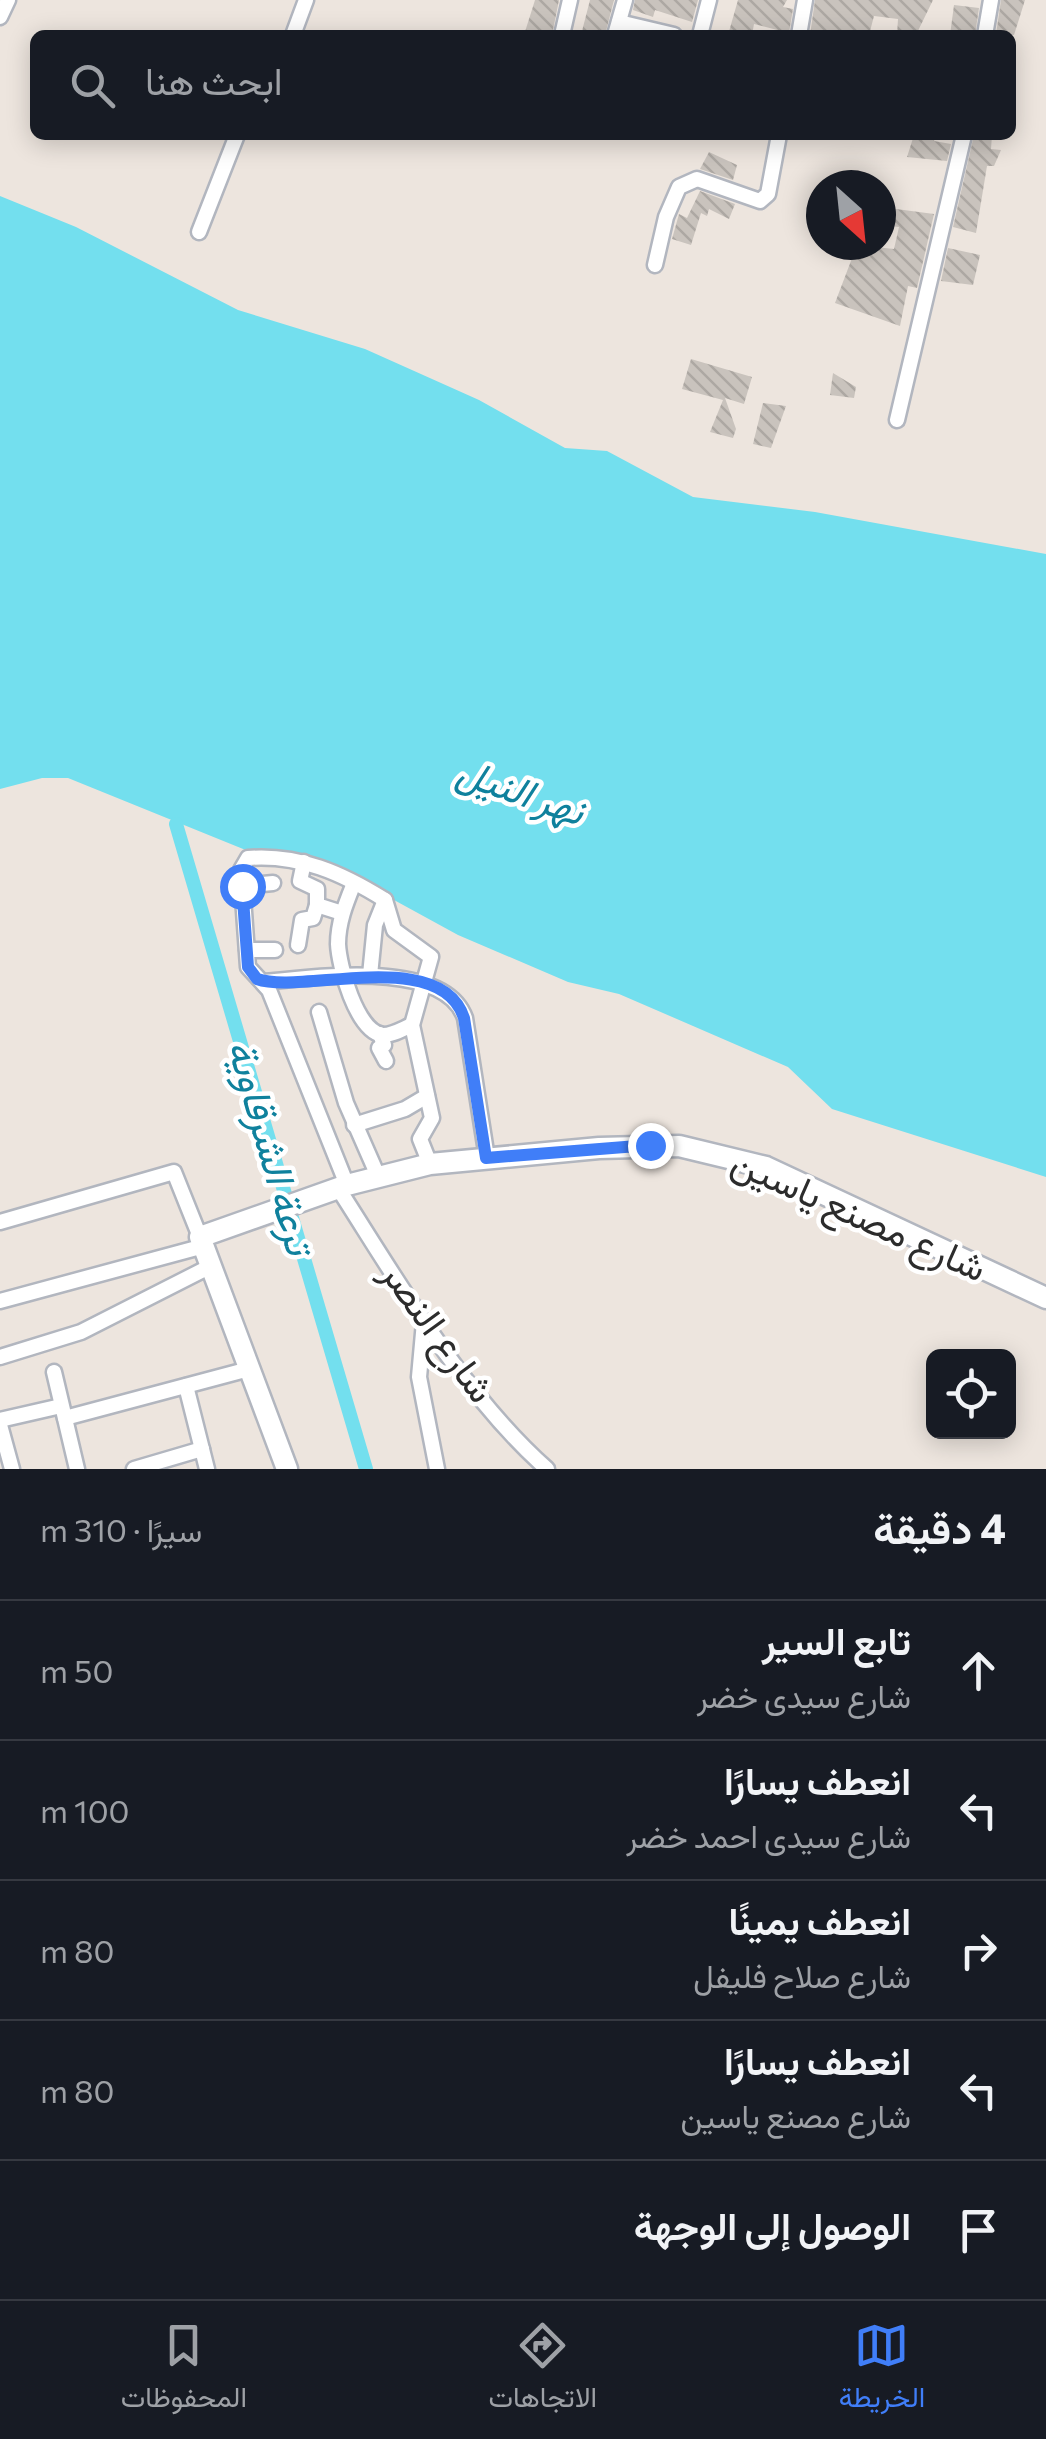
<!DOCTYPE html>
<html lang="ar">
<head>
<meta charset="utf-8">
<style>
  body { margin:0; font-family:Commissioner,Vazirmatn,sans-serif; background:#20242c; color:#f1f3f6; direction:rtl }
  .controls { position:absolute; right:30px; bottom:30px; display:grid; overflow:hidden; border-radius:15px; box-shadow:0 5px 25px #0003 }
  .controls button { width:90px; height:90px; display:grid; place-items:center; padding:0; border:0; border-bottom:2px solid #363941; background:#171b24; color:#f1f3f6; font:50px sans-serif }
  .compass { position:absolute; left:806px; top:170px; width:90px; height:90px; border-radius:50%; background:#171b24; box-shadow:0 5px 25px #0003; rotate:153deg }
  .stop { position:absolute; width:30px; height:30px; margin:-22px; border:8px solid #407ef8; border-radius:50%; background:#fff }
  .stop.end { background:#407ef8; border-color:#fff; box-shadow:0 2px 10px #0008 }
  .list { margin:0; padding:0; list-style:none }
  h2 { display:flex; justify-content:space-between; align-items:center; height:130px; margin:0; padding:0 40px; font-size:42px }
  h2 small { font-size:32px; font-weight:400; color:#9ea1a6 }
  .list li { display:grid; grid-template-columns:65px 1fr auto; gap:30px; align-items:center; box-sizing:border-box; height:140px; padding:0 40px; border-top:2px solid #363941 }
  .list b { display:block; font-size:38px; white-space:nowrap }
  .list p { margin:0; font-size:32px; white-space:nowrap; color:#9ea1a6 }
  .list em { font-size:32px; font-style:normal; color:#9ea1a6 }
  .icon { flex:none; width:55px; height:55px; fill:none; stroke:currentColor; stroke-width:2; stroke-linecap:round; stroke-linejoin:round }
  .map { position:relative; flex:none; width:1046px; height:1469px; overflow:hidden; direction:ltr }
  .search { position:absolute; background:#171b24; box-shadow:0 5px 25px #0003; left:30px; right:30px; top:30px; height:110px; display:flex; align-items:center; gap:25px; box-sizing:border-box; padding:0 35px; border-radius:15px; color:#9ea1a6; font-size:38px }
  .sheet { height:830px; background:#171b24 }
  nav { display:flex; justify-content:space-around; align-items:center; box-sizing:border-box; height:140px; border-top:2px solid #363941; background:#171b24; font-size:28px; color:#9ea1a6 }
  nav a { display:grid; justify-items:center; gap:5px }
  nav .on { color:#407ef8 }
  .map>svg:first-child { display:block }
  .water { fill:#73dfee }
  .lines { fill:none; stroke-linecap:round; stroke-linejoin:round }
  .canal { stroke:#73dfee; stroke-width:14 }
  .building { fill:url(#building-back-hatch) }
  .street-casing { stroke:#b2b6bf; stroke-width:19 }
  .secondary-casing { stroke:#b2b6bf; stroke-width:25 }
  .street { stroke:#fff; stroke-width:14 }
  .secondary { stroke:#fff; stroke-width:20 }
  .route { stroke:#407ef8; stroke-width:12 }
  .labels { text-anchor:middle; stroke-width:9; stroke-linejoin:round; paint-order:stroke }
  .street-label { font-size:38px; fill:#2c2c2c; stroke:#fff }
  .water-label { font-size:40px; font-style:italic; fill:#0f819d; stroke:#fff }
</style>
</head>
<body>
<div class="map">
<svg width="1046" height="1469" viewBox="0 0 1046 1469">
  <defs>
    <pattern id="building-back-hatch" width="6" height="6" patternUnits="userSpaceOnUse" patternTransform="scale(2.5)"><rect width="6" height="6" fill="#c9c3bd"/><path d="M-1 5l2 2M0 0l6 6M5-1l2 2" fill="none" stroke="#ada8a3"/></pattern>
  </defs>
  <rect width="100%" height="100%" fill="#ede5de"/>
  <!-- water -->
  <polygon class="water" points="0,196 76,227 238,310 365,349 479,400 565,448 607,451 693,497 815,512 1046,554 1046,1177 832,1109 788,1067 619,994 568,982 458,935 341,871 300,854 253,853 68,778 42,778 0,789"/>
  <g class="lines">
    <!-- canal -->
    <polyline class="canal" points="176,824 366,1469"/>
  </g>
  <!-- building -->
  <g class="building">
    <polygon points="535,0 559,0 552,35 524,35"/>
    <polygon points="590,0 614,0 605,35 581,35"/>
    <polygon points="635,0 698,0 692,22 655,10 653,17 633,10"/>
    <polygon points="738,0 787,0 783,7 793,9 789,33 754,24 752,35 728,35"/>
    <polygon points="815,0 933,0 916,35 897,35 898,19 874,16 869,35 810,35"/>
    <polygon points="1001,0 1025,0 1014,35 996,34"/>
    <polygon points="954,5 979,8 975,35 950,35"/>
    <polygon points="914,135 936,135 934,141 951,144 947,161 907,157"/>
    <polygon points="974,135 992,135 991,149 1001,150 994,166 987,166 976,233 953,227"/>
    <polygon points="709,152 737,165 733,180 700,169"/>
    <polygon points="700,191 735,204 729,219 709,209 707,216 701,213 691,245 672,239 679,214 687,218"/>
    <polygon points="881,207 934,214 917,288 908,286 900,326 835,303 857,245 894,249 899,227 881,225"/>
    <polygon points="948,248 980,255 973,285 941,281"/>
    <polygon points="691,359 752,377 744,404 725,398 736,429 733,438 710,432 723,400 682,389"/>
    <polygon points="833,373 856,387 854,398 830,395"/>
    <polygon points="763,403 786,406 771,448 753,444"/>
  </g>
  <g class="lines">
    <!-- street casing -->
    <g class="street-casing">
      <g id="street">
        <polyline points="0,17 8,0"/>
        <polyline points="619,22 674,35"/>
        <polyline points="293,35 306,0"/>
        <polyline points="562,35 570,0"/>
        <polyline points="615,35 625,0"/>
        <polyline points="700,35 709,0"/>
        <polyline points="799,35 805,0"/>
        <polyline points="985,35 991,0"/>
        <polyline points="199,232 237,135"/>
        <polyline points="655,265 666,217 679,187 697,179 760,201 768,194 779,135"/>
        <polyline points="897,420 964,135"/>
        <polyline points="304,862 300,881 317,889 317,905 342,913"/>
        <path d="M354,883C346,903 338,922 338,944C339,966 356,1030 382,1035C391,1036 404,1028 412,1025"/>
        <polyline points="242,886 273,883"/>
        <polyline points="298,945 302,920 313,918 317,905"/>
        <polyline points="247,950 275,950"/>
        <polyline points="370,975 375,925 385,900"/>
        <path d="M263,982C312,978 444,958 465,1018L487,1158"/>
        <polyline points="319,1012 346,1103 378,1176"/>
        <polyline points="380,1034 384,1045 379,1048 386,1061"/>
        <polyline points="354,1125 405,1109 427,1096"/>
        <path d="M347,1185L269,990L248,967L241,870L248,858C299,854 342,873 385,900L394,930L431,957L412,1025L432,1118L420,1139L430,1164"/>
        <path d="M338,1188C397,1280 464,1396 547,1469"/>
        <polyline points="0,1222 174,1172 200,1237"/>
        <polyline points="0,1301 204,1246"/>
        <polyline points="424,1322 419,1377 437,1469"/>
        <polyline points="0,1357 81,1332 211,1266"/>
        <polyline points="54,1372 77,1469"/>
        <polyline points="186,1386 207,1469"/>
        <polyline points="65,1418 249,1369"/>
        <polyline points="0,1420 61,1406"/>
        <polyline points="0,1425 12,1469"/>
        <polyline points="134,1469 202,1449"/>
      </g>
    </g>
    <!-- secondary casing -->
    <g class="secondary-casing">
      <polyline id="secondary" points="287,1469 200,1237 347,1185 430,1164 599,1148 679,1146 766,1167 1046,1298"/>
    </g>
    <!-- street -->
    <use href="#street" class="street"/>
    <!-- secondary -->
    <use href="#secondary" class="secondary"/>
  </g>
  <g class="lines">
    <!-- route -->
    <path class="route" d="M242,886L248,967L257,979C301,995 441,946 464,1018L486,1158L650,1145"/>
  </g>
  <g class="labels">
    <!-- street labels -->
    <g class="street-label">
      <text transform="translate(859 1215) rotate(24)" y="13">شارع مصنع ياسين</text>
      <text transform="translate(438 1332) rotate(54)" y="13">شارع النصر</text>
    </g>
    <!-- water labels -->
    <g class="water-label">
      <text transform="translate(521 791) rotate(19)" y="14">نهر النيل</text>
      <text transform="translate(271 1147) rotate(74)" y="14">ترعة الشرقاوية</text>
    </g>
  </g>
</svg>
<div class="controls">
<button><svg class="icon" aria-label="locate" viewBox="0 0 24 24"><circle cx="12" cy="12" r="6"/><path d="M12 2v4M12 18v4M2 12h4M18 12h4"/></svg></button>
</div>
<svg class="compass" viewBox="-18 -18 36 36"><path d="M0-13l5 13h-10z" fill="#e53935"/><path d="M0 13l5-13h-10z" fill="#9ea1a6"/></svg>
<div class="stop" style="left:242px;top:886px"></div>
<div class="stop end" style="left:650px;top:1145px"></div>
<div class="search"><svg class="icon" aria-label="search" viewBox="0 0 24 24"><circle cx="10" cy="10" r="6"/><path d="M15 15l6 6"/></svg>ابحث هنا</div>
</div>
<section class="sheet">
<h2>4 دقيقة<small>سيرًا · 310 m</small></h2>
<ul class="list">
<li><svg class="icon" aria-label="ahead" viewBox="0 0 24 24"><path d="M12 20V5M6 11l6-6 6 6"/></svg><div><b>تابع السير</b><p>شارع سيدى خضر</p></div><em>50 m</em></li>
<li><svg class="icon" aria-label="left" viewBox="0 0 24 24"><path d="M17 20v-9H6M10 6l-5 5 5 5"/></svg><div><b>انعطف يسارًا</b><p>شارع سيدى احمد خضر</p></div><em>100 m</em></li>
<li><svg class="icon" aria-label="right" viewBox="0 0 24 24"><path d="M7 20v-9h11M14 6l5 5-5 5"/></svg><div><b>انعطف يمينًا</b><p>شارع صلاح فليفل</p></div><em>80 m</em></li>
<li><svg class="icon" aria-label="left" viewBox="0 0 24 24"><path d="M17 20v-9H6M10 6l-5 5 5 5"/></svg><div><b>انعطف يسارًا</b><p>شارع مصنع ياسين</p></div><em>80 m</em></li>
<li><svg class="icon" aria-label="arrive" viewBox="0 0 24 24"><path d="M6 21V4h12l-3 4 3 4H6"/></svg><div><b>الوصول إلى الوجهة</b></div></li>
</ul>
</section>
<nav>
<a class="on"><svg class="icon" aria-label="map" viewBox="0 0 24 24"><path d="M3 6l6-2 6 2 6-2v14l-6 2-6-2-6 2zM9 4v14M15 6v14"/></svg>الخريطة</a>
<a><svg class="icon" aria-label="directions" viewBox="0 0 24 24"><path d="M12 3l9 9-9 9-9-9zM9 14v-3h6M13 9l2 2-2 2"/></svg>الاتجاهات</a>
<a><svg class="icon" aria-label="saved" viewBox="0 0 24 24"><path d="M7 4h10v16l-5-4-5 4z"/></svg>المحفوظات</a>
</nav>
</body>
</html>
